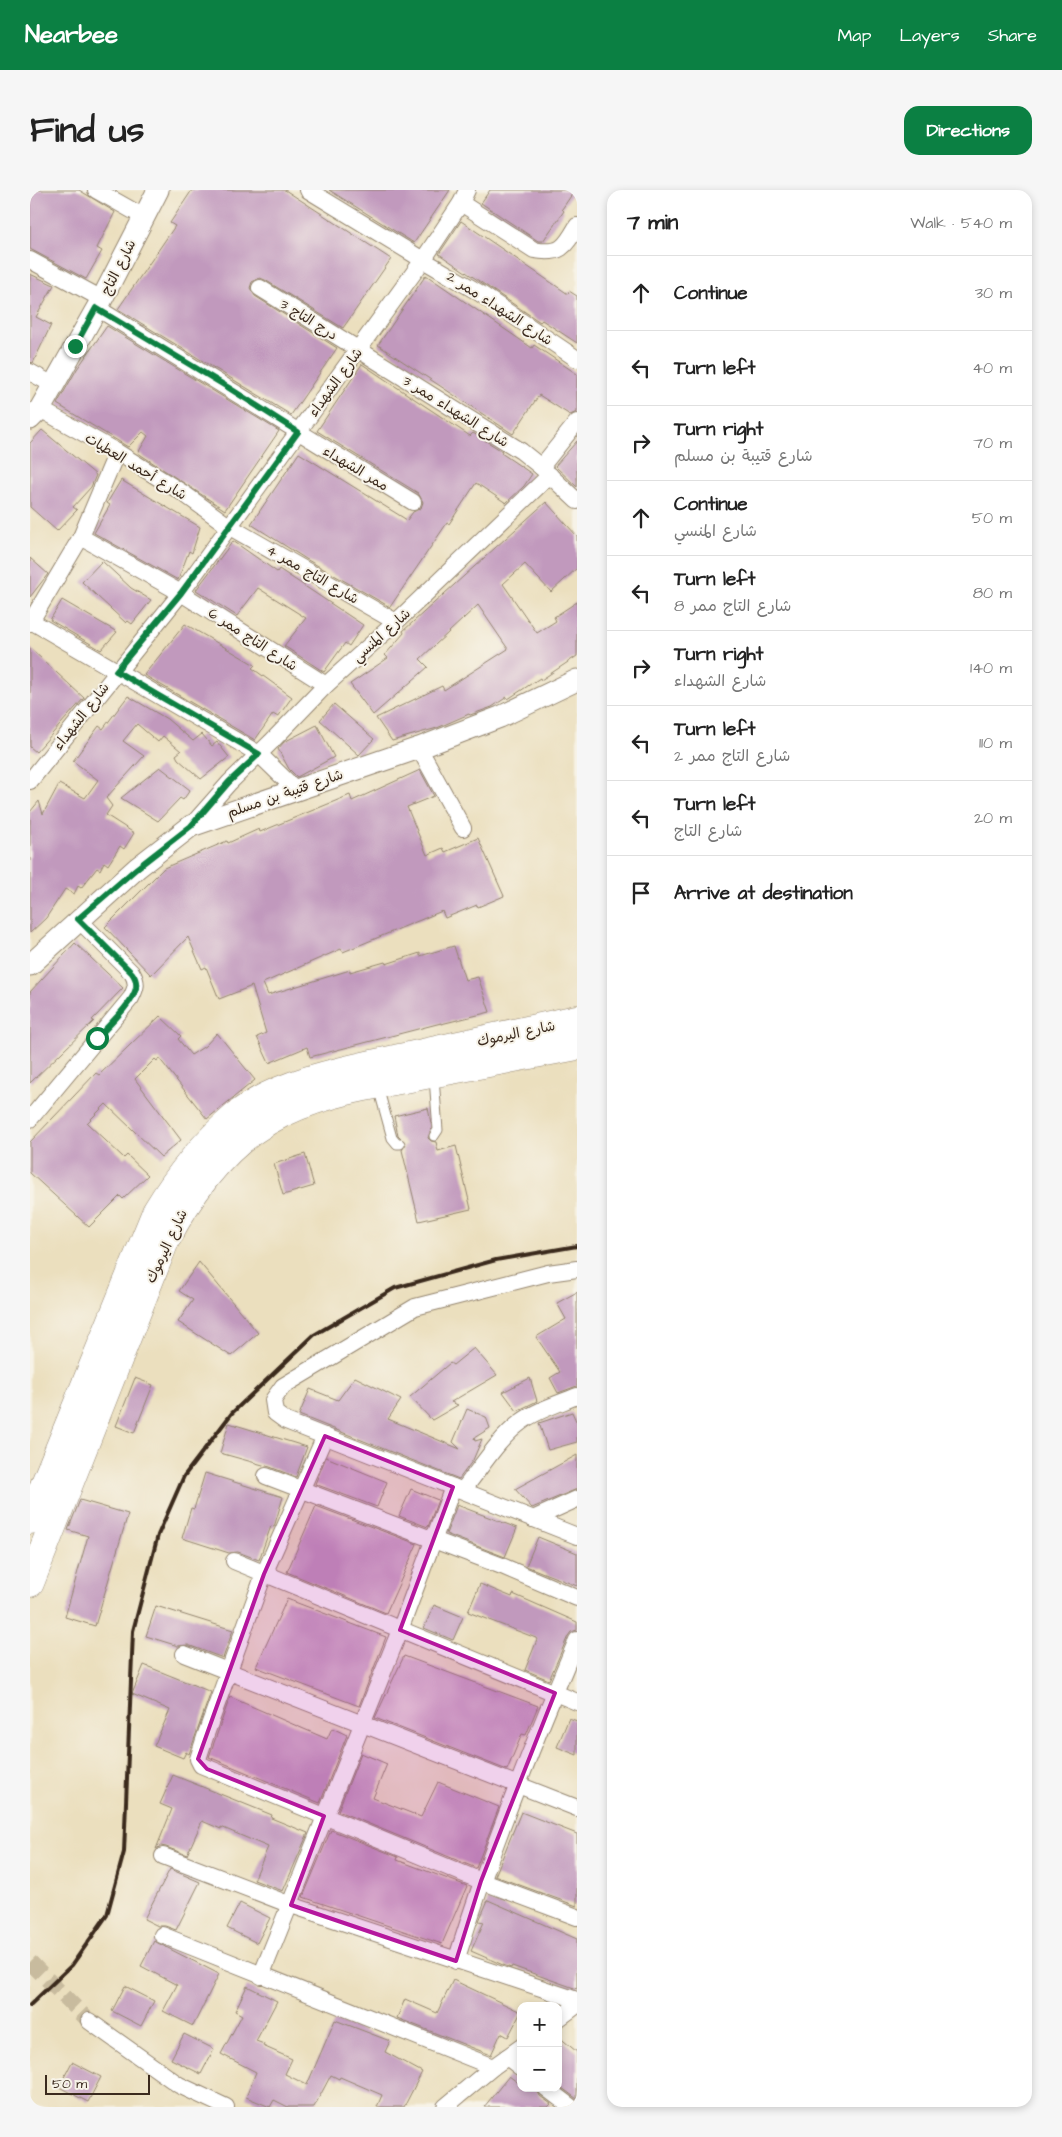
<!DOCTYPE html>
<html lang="en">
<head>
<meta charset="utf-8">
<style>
  body { margin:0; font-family:"Architects Daughter","Playpen Sans Arabic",sans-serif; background:#f6f6f6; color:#222 }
  .controls { position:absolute; right:15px; bottom:15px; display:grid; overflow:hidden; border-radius:10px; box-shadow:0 2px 8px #0003 }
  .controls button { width:45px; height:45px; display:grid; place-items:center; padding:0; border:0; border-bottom:1px solid #e0e0e0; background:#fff; color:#222; font:25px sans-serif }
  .scale { position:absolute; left:15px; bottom:12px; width:105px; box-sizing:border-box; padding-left:5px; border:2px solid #3b2a1e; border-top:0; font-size:14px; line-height:18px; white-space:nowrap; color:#3b2a1e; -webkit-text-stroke:4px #f7f3e8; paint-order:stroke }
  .stop { position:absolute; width:15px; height:15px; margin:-11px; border:4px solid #0b8043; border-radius:50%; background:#fff }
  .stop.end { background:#0b8043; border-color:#fff; box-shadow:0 1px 5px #0008 }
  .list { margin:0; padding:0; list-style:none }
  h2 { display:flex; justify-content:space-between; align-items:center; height:65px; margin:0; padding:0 20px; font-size:21px }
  h2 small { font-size:16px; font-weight:400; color:#767676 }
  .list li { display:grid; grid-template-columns:32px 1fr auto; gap:15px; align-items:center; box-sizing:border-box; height:75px; padding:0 20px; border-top:1px solid #e0e0e0 }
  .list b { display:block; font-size:19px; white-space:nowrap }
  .list p { margin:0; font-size:16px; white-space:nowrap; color:#767676 }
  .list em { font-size:16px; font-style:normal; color:#767676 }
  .icon { flex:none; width:28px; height:28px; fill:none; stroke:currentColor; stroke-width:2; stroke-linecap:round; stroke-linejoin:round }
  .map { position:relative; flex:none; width:547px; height:1917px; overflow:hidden; border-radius:15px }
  header { display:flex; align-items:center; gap:30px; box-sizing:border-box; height:70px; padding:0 25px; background:#0b8043; color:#fff }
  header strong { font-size:24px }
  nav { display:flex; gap:28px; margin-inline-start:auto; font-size:18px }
  .intro { display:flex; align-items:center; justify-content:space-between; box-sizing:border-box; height:120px; padding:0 30px }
  h1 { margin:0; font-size:35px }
  .button { padding:12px 22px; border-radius:15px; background:#0b8043; color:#fff; font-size:18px; font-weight:700 }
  main { display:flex; gap:30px; padding:0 30px }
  aside { flex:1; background:#fff; border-radius:15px; box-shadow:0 2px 8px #0003 }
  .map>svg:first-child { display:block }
  .building { fill:#c199bd }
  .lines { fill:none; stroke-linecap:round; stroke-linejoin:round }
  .minor-tunnel { stroke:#c8bb9e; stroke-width:16; stroke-dasharray:16 8; stroke-linecap:butt }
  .service-casing { stroke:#93846e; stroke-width:11 }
  .minor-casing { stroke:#93846e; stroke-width:18 }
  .tertiary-casing { stroke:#93846e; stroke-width:23 }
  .trunk-casing { stroke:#93846e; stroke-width:29 }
  .service { stroke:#fff; stroke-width:9 }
  .minor { stroke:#fff; stroke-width:16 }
  .tertiary { stroke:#fff; stroke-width:21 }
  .trunk { stroke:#fff; stroke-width:28 }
  .rail { stroke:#3b2a1e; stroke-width:4 }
  .route { stroke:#0b8043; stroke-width:6 }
  .marked { fill:#b5179e; fill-opacity:0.2; stroke:#b5179e; stroke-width:4; stroke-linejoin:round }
  .labels { text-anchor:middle; stroke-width:4; stroke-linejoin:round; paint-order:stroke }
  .street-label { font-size:14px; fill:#3b2a1e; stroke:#f7f3e8 }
</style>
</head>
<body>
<header>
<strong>Nearbee</strong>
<nav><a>Map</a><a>Layers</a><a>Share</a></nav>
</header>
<div class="intro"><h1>Find us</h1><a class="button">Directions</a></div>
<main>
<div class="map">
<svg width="547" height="1917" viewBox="0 0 547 1917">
  <rect width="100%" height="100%" fill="#f7f3e8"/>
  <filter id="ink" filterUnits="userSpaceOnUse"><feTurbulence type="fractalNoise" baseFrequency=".02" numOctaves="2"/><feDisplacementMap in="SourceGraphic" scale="10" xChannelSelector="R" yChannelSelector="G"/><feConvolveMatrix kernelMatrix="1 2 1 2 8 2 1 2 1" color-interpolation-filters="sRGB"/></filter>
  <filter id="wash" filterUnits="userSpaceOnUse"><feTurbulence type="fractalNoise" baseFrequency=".0096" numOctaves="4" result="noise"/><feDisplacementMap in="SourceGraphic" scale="20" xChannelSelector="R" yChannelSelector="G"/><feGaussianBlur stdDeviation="1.12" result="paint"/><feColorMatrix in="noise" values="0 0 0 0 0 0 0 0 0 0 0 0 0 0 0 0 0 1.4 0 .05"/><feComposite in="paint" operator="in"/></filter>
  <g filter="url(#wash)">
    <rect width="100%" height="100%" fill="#ebdfbe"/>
    <g id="blocks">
      <!-- building -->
      <g class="building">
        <polygon points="6,0 49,0 85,22 67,58 72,61 56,89 0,59 0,11"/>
        <polygon points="162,0 255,0 361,69 313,138 235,90 230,88 222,92 220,98 225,106 307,158 261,225 88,119 145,36 140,33"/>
        <polygon points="299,0 420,0 384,53"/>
        <polygon points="460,0 545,0 532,19 534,21 513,51 508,51 451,13"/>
        <polygon points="431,31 538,104 539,101 547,106 547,153 512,130 510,132 409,64"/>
        <polygon points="0,84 24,95 6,127 21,135 3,173 0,172"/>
        <polygon points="396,85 502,158 504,155 547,184 547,222 540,225 509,205 483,244 348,155"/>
        <polygon points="77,136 249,241 195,320 108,263 118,246 113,242 98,257 27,214 47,179"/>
        <polygon points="332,174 440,246 443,243 472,261 471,263 502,284 494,296 476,313 446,293 419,334 417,333 360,417 276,369 221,334 269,263 377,330 383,322 391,318 393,312 388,303 287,241"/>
        <polygon points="12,240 66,285 61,297 43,317 47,320 27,341 0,317 0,253"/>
        <polygon points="547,251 547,297 525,276"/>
        <polygon points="91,290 170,337 162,363 159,361 148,390 64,343 80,315 77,313"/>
        <polygon points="516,312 547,346 547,378 521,402 495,374 473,394 507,443 526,431 524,427 547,412 547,466 511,490 510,488 478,509 477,507 462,517 440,525 439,524 407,538 362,551 346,528 412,496 414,500 478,459 448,415 390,469 398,477 343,525 320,494 358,468 355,465 374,443 373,441"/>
        <polygon points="203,351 247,382 249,379 333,435 319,456 315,453 294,482 254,456 276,428 228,398 207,426 166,400"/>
        <polygon points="0,368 18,384 0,407"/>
        <polygon points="72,371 101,398 121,410 102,434 98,431 96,433 52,392"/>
        <polygon points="32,410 87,442 71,460 20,430"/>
        <polygon points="155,434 225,475 222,478 262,507 248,527 243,524 225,550 114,485"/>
        <polygon points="0,458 54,508 6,562 0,557"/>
        <polygon points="98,506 137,529 163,551 172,544 182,556 187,552 199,567 171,589 148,569 146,565 151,561 133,546 128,552 107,534 93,551 114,566 76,608 82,616 76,625 104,643 94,659 90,656 78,675 74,672 70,680 67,678 51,698 48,696 44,704 35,699 16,728 0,743 0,622 9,611 13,624 29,594 55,608 68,590 43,571 69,536 73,539"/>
        <polygon points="304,514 344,549 329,565 290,530"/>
        <polygon points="287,535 304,567 267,587 259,579 248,559 254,552"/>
        <polygon points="130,577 160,600 153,610 150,608 128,631 91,608"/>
        <polygon points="390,580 404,606 377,617 397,665 413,658 415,662 448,648 474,706 448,717 447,715 415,728 412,721 313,762 311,759 233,793 238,805 320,780 320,782 355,772 356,774 390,763 390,766 424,756 435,790 448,787 460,822 411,834 411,833 280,867 277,857 239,873 227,847 236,843 222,796 189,809 176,777 172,779 158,747 121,785 75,737 134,678 197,651 198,653 229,639 230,642 320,605 322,611"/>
        <polygon points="45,753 93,798 62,830 64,831 0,893 0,802"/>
        <polygon points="130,826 151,846 148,849 161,865 175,856 187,843 225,890 177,929 129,868 127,871 125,869 105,889 151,950 131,967 76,914 57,933 94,968 97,965 118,985 93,1009 90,1006 59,1037 0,983 0,952 66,883 69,885"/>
        <polygon points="398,918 402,938 398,948 401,951 406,952 408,961 426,956 441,1019 389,1031 372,960 376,954 368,946 364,926"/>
        <polygon points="275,964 284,996 253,1005 244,974"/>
        <polygon points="169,1072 228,1143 201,1166 148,1132 163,1110 149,1101"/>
        <polygon points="547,1102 547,1196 528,1203 520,1188 530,1182 506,1147 536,1129 527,1113"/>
        <polygon points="444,1158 467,1185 421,1212 428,1215 402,1230 380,1207 420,1173 423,1175"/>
        <polygon points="325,1187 371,1210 358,1229 430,1259 423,1252 437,1219 456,1227 460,1238 444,1248 445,1251 452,1249 443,1270 429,1289 269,1225 280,1199 308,1210"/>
        <polygon points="105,1188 123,1195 104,1243 86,1236"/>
        <polygon points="500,1188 507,1211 487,1221 473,1202"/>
        <polygon points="542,1222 547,1233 547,1252 518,1260 509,1233"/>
        <polygon points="199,1233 277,1257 266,1287 240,1277 190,1263"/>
        <polygon points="547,1265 547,1299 502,1318 485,1299"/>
        <polygon points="296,1267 357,1292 347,1317 285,1294"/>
        <polygon points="175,1283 253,1307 244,1337 241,1336 229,1370 208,1362 199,1363 152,1348 161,1318 164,1319"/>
        <polygon points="381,1299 408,1310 398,1337 369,1326"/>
        <polygon points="50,1310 98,1324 65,1436 35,1427 58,1346 38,1340"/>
        <polygon points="427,1315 487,1338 475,1367 416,1344"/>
        <polygon points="286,1316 387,1354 356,1423 257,1382"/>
        <polygon points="508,1347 547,1363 547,1396 496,1376"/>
        <polygon points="450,1394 482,1407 483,1404 547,1432 547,1440 541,1442 538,1446 519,1490 495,1480 507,1450 506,1448 438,1422"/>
        <polygon points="257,1409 356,1447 329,1516 226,1477"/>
        <polygon points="404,1415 433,1427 423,1450 394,1438"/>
        <polygon points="126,1416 203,1440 193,1468 158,1455 148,1456 116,1446"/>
        <polygon points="374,1466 508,1516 496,1545 492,1544 477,1580 345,1528"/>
        <polygon points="114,1475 181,1502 159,1564 156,1562 153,1568 124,1556 140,1520 102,1504"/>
        <polygon points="200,1507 297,1549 302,1538 317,1545 290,1613 179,1567"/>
        <polygon points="539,1528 547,1531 547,1565 527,1557"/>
        <polygon points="331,1563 357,1574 343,1608 391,1627 408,1592 469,1617 446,1678 308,1621"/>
        <polygon points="143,1585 242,1625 241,1628 278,1643 253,1701 224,1690 238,1657 191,1637 191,1639 172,1631 157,1665 136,1657 131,1656 126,1659 142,1619 130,1614"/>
        <polygon points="491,1622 547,1644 547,1716 465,1686"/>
        <polygon points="301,1640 368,1667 367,1670 437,1696 412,1754 273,1707"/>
        <polygon points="140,1679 170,1692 146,1740 135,1736 128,1736 114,1729"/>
        <polygon points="458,1710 547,1749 547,1799 482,1776 481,1778 473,1775 441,1761 454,1732 449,1731"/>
        <polygon points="210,1713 240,1728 227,1753 197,1738"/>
        <polygon points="124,1751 189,1784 163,1836 133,1821 147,1795 111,1776"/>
        <polygon points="423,1790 491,1822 478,1847 471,1843 461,1865 367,1828 375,1809 407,1823"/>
        <polygon points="95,1796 124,1811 111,1836 82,1821"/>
        <polygon points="217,1796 247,1811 226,1851 234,1854 233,1856 262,1869 255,1884 277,1895 305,1830 360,1851 355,1862 392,1882 374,1917 347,1917 352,1905 310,1887 309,1889 301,1885 284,1917 258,1917 244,1910 240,1917 216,1907 226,1882 191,1864 212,1825 205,1821"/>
        <polygon points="154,1844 184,1859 171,1884 141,1869"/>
        <polygon points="528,1846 547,1862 547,1909 528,1895"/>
        <polygon points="42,1872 71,1887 58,1912 29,1897"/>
        <polygon points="479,1886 491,1895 491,1898 506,1898 510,1906 521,1914 518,1917 454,1917"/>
      </g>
    </g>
  </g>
  <g filter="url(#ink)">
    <use href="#blocks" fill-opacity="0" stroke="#93846e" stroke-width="1"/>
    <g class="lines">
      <!-- minor-tunnel -->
      <polyline class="minor-tunnel" points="0,1772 59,1831"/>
      <!-- service casing -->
      <g class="service-casing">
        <g id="service">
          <polyline points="404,888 408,940 404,946"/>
          <polyline points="348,897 362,948 367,954 370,954"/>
        </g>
      </g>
      <!-- minor casing -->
      <g class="minor-casing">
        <g id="minor">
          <polyline points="66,0 114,27"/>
          <polyline points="278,0 393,70 448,102 547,169"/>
          <path d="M431,13L504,60C531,65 535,57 547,36"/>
          <polyline points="0,70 72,109"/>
          <polyline points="230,98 491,261 511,277 547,311"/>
          <polyline points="67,118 383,312"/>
          <polyline points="0,182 23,195"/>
          <polyline points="10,219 87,262 153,303 200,337 366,432"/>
          <polyline points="511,277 547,232"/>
          <polyline points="51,347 151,403 296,495"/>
          <polyline points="1,431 229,564 266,600"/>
          <polyline points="0,433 51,347 87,262"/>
          <polyline points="389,558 433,638"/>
          <polyline points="0,591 151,403 393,70 431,13 437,0"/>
          <polyline points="161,636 199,593 241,552 296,495 366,432 520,285"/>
          <path d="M0,929L101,808C106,798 108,793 102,783L48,729"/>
          <polyline points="547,1079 518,1083 385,1117 253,1196 243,1210 245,1223 256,1231 547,1346"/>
          <polyline points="295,1246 234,1384 176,1544 168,1569 171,1575 451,1691 547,1727"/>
          <polyline points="236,1286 472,1376 547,1408"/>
          <path d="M433,1300C451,1278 468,1249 491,1232C507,1220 528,1214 547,1206"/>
          <polyline points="503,1329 547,1309"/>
          <polyline points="204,1371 547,1512"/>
          <polyline points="154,1464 547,1618"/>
          <polyline points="133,1666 261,1715 547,1810"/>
          <polyline points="132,1745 463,1877"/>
          <path d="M426,1771C460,1661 502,1556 547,1450"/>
          <polyline points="231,1786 370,1440 423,1297"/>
          <polyline points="528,1829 547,1815"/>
          <polyline points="59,1831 149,1895 196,1917"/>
          <polyline points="477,1867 491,1878"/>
          <polyline points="516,1898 541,1917"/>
          <polyline points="415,1917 463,1877 491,1857"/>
        </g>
      </g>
      <!-- tertiary casing -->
      <g class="tertiary-casing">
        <g id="tertiary">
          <polyline points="0,229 10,219 72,109 128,0"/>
          <polyline points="0,775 107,678 161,636 389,558 470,527 547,490"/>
        </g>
      </g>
      <!-- trunk casing -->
      <g class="trunk-casing">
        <g id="trunk">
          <path d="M0,1330L126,1022C147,987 174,953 206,926C248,890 330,877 384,865C438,853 493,841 547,829"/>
          <path d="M0,1393L135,1051C159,1005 192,958 238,931C284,904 339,896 390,886C443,876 495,866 547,856"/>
        </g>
      </g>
      <!-- service -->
      <use href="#service" class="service"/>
      <!-- minor -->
      <use href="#minor" class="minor"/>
      <!-- tertiary -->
      <use href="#tertiary" class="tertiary"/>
      <!-- trunk -->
      <use href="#trunk" class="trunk"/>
      <!-- rail -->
      <polyline class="rail" points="0,1815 42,1775 77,1725 94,1662 103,1441 128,1345 154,1286 202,1223 284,1145 365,1098 466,1070 547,1056"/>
    </g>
  </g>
  <g class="lines" filter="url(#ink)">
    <!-- route -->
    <path class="route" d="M45,156L66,118L199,198L268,242L151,403L86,481L229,564L199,592L161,636L107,678L48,729L102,783C105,787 107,792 106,798C103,813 78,836 67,848"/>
  </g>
  <!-- marked area -->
  <path class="marked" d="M295,1246L423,1297L370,1440L525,1503L451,1691L426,1771L261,1715L294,1626L177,1579L168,1569L234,1384Z"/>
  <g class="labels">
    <!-- street labels -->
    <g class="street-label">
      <text transform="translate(88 77) rotate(-63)" y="5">شارع التاج</text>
      <text transform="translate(470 118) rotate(33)" y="5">شارع الشهداء ممر 2</text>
      <text transform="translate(279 129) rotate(32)" y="5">درج التاج 3</text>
      <text transform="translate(305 192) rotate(-54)" y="5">شارع الشهداء</text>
      <text transform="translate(426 221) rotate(32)" y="5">شارع الشهداء ممر 3</text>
      <text transform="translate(106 276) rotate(31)" y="5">شارع أحمد العطيات</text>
      <text transform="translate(326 278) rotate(31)" y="5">ممر الشهداء</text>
      <text transform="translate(283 384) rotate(30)" y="5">شارع التاج ممر 4</text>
      <text transform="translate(351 445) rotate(-42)" y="5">شارع المنسي</text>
      <text transform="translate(223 449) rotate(33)" y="5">شارع التاج ممر 6</text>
      <text transform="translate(51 526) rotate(-52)" y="5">شارع الشهداء</text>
      <text transform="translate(255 603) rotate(-19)" y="5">شارع قتيبة بن مسلم</text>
      <text transform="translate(486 843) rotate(-12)" y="5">شارع اليرموك</text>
      <text transform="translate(136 1056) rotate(-65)" y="5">شارع اليرموك</text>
    </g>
  </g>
</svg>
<div class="controls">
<button>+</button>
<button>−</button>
</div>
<div class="scale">50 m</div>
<div class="stop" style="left:67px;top:848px"></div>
<div class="stop end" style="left:45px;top:156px"></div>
</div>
<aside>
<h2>7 min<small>Walk · 540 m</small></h2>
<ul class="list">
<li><svg class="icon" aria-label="ahead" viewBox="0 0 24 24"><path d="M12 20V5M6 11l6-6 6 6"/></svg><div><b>Continue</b></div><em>30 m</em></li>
<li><svg class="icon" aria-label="left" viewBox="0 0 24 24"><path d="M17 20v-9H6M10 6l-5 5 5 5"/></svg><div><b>Turn left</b></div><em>40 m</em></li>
<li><svg class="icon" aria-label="right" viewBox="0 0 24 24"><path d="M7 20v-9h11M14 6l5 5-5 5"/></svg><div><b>Turn right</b><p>شارع قتيبة بن مسلم</p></div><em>70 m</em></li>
<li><svg class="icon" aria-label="ahead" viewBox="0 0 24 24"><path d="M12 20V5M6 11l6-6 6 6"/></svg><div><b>Continue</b><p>شارع المنسي</p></div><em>50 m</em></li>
<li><svg class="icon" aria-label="left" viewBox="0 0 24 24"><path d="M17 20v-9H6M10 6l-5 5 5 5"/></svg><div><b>Turn left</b><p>شارع التاج ممر 8</p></div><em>80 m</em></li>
<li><svg class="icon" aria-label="right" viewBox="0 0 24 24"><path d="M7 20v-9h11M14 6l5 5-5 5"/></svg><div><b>Turn right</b><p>شارع الشهداء</p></div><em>140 m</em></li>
<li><svg class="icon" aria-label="left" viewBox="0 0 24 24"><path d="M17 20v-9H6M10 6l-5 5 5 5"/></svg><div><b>Turn left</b><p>شارع التاج ممر 2</p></div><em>110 m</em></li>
<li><svg class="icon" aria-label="left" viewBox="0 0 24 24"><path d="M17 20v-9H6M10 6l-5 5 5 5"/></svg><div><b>Turn left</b><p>شارع التاج</p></div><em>20 m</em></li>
<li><svg class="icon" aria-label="arrive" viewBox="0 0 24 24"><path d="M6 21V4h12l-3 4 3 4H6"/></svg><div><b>Arrive at destination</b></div></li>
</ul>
</aside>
</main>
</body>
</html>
